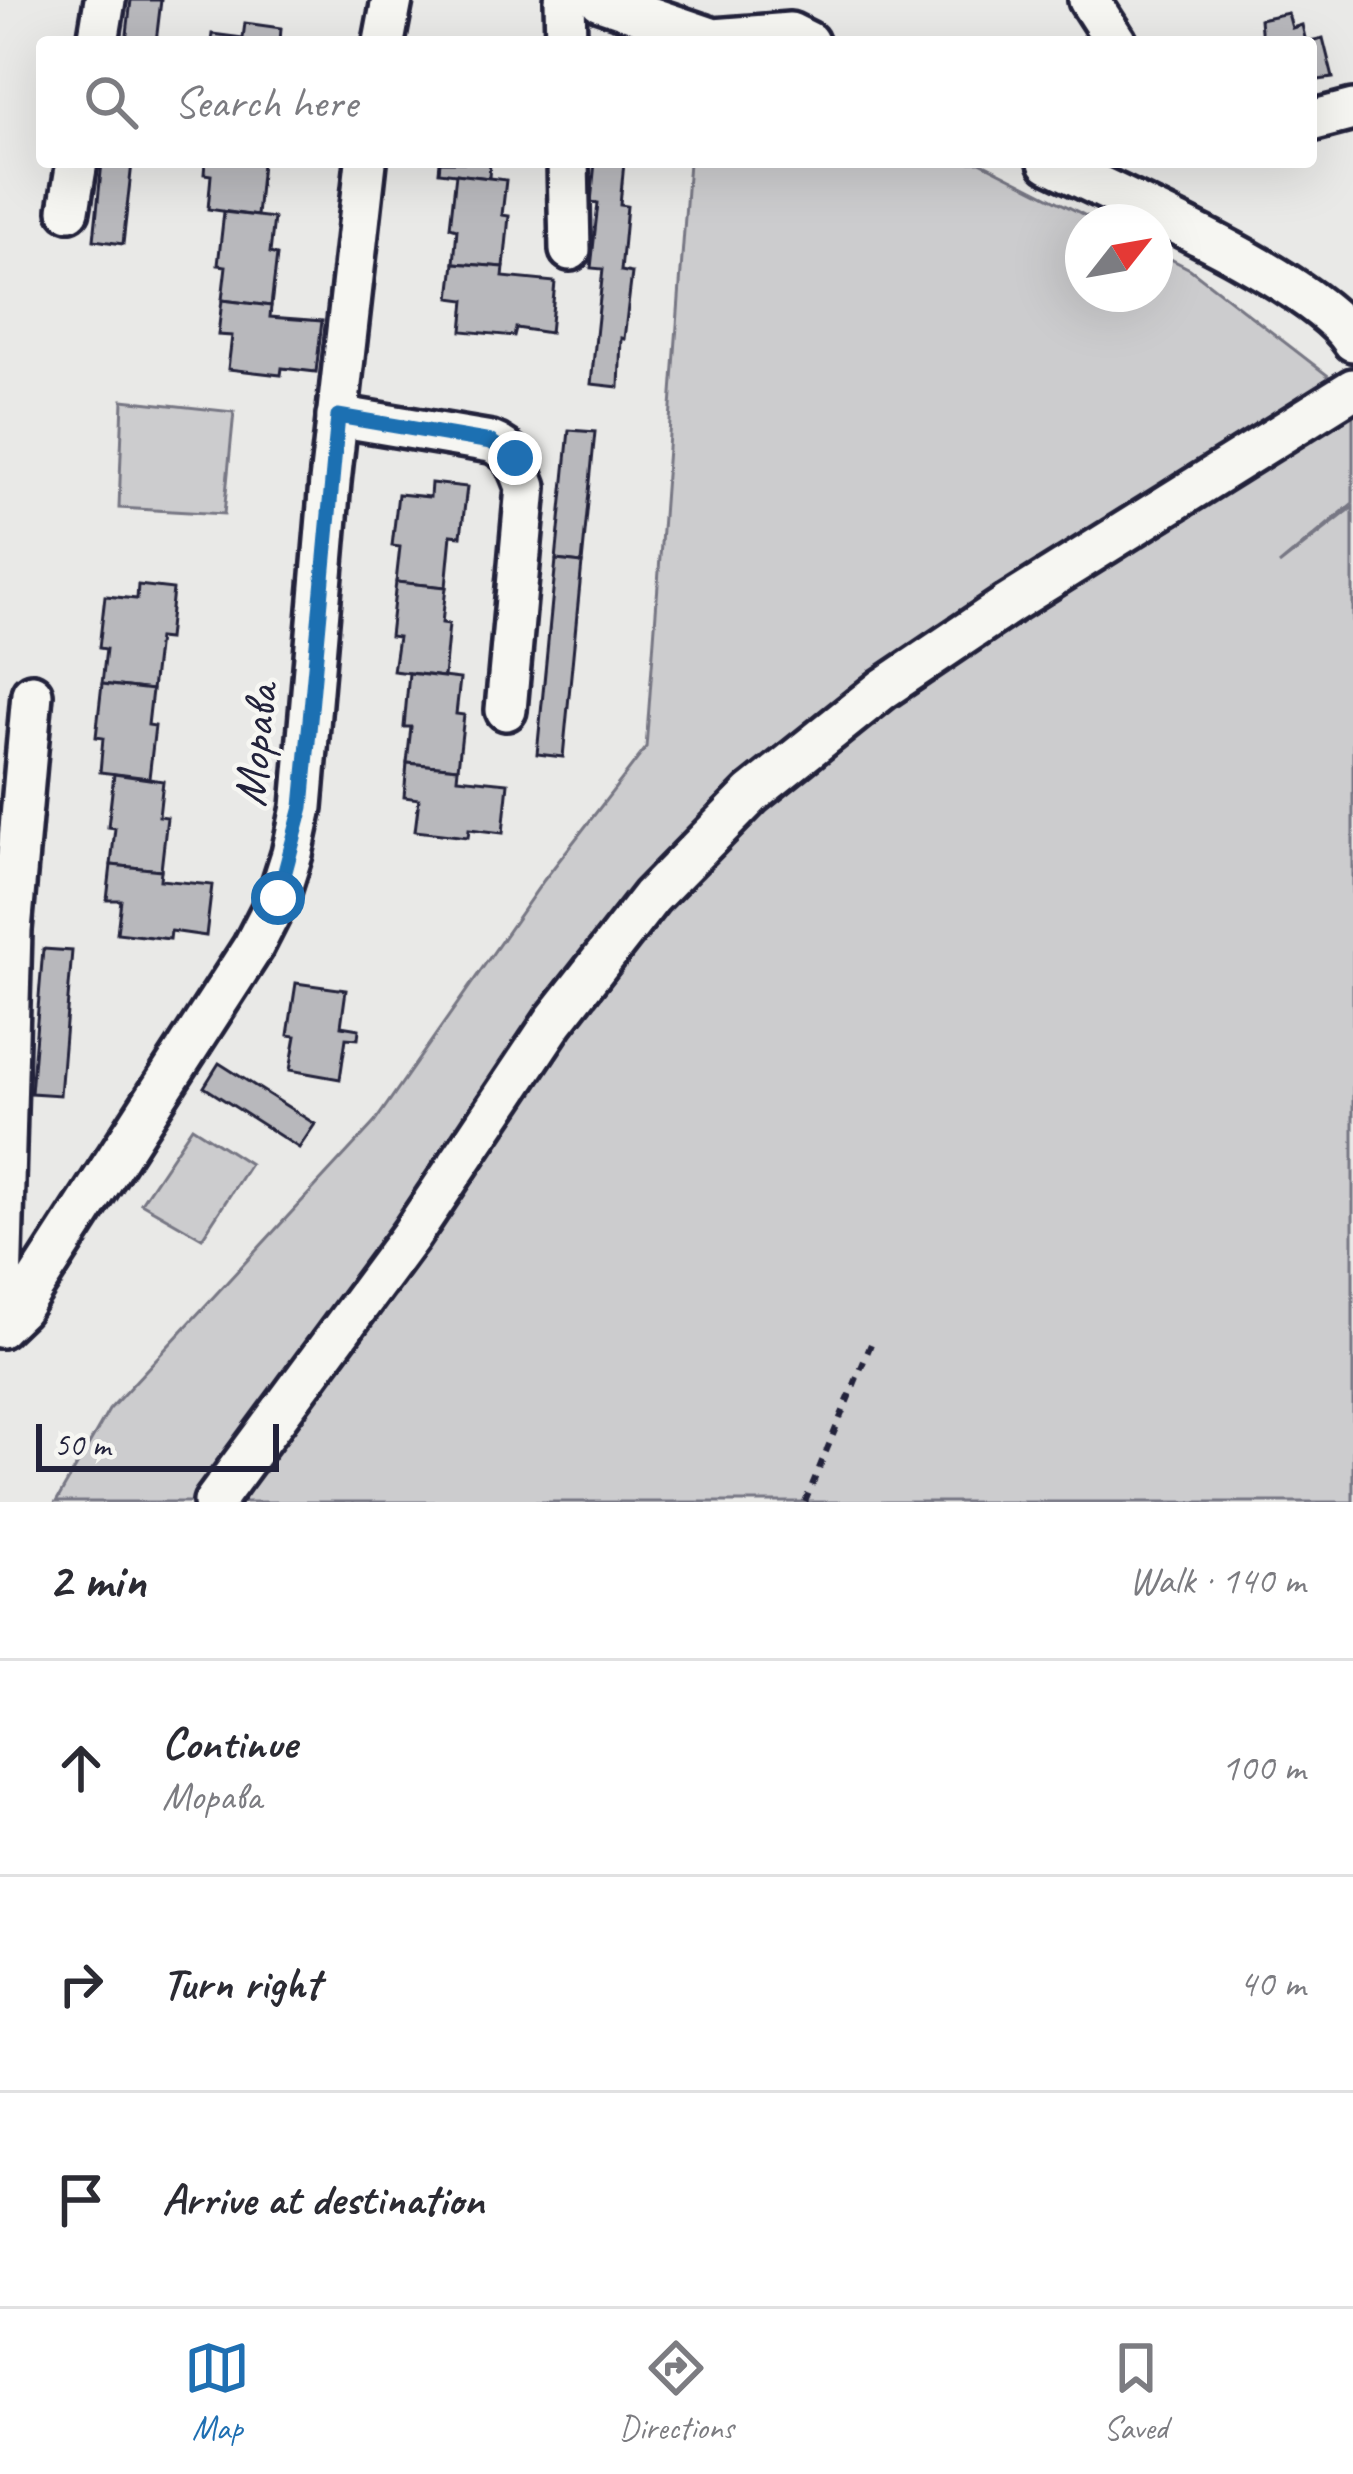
<!DOCTYPE html>
<html lang="en">
<head>
<meta charset="utf-8">
<style>
  body { margin:0; font-family:Caveat,sans-serif; background:#f7f7f7; color:#2b2b33 }
  .compass { position:absolute; left:1065px; top:204px; width:108px; height:108px; border-radius:50%; background:#fff; box-shadow:0 12px 48px #0002; rotate:59deg }
  .scale { position:absolute; left:36px; bottom:30px; width:243px; box-sizing:border-box; padding-left:12px; border:6px solid #22223b; border-top:0; font-size:33px; line-height:42px; white-space:nowrap; color:#22223b; -webkit-text-stroke:9px #f6f6f2; paint-order:stroke }
  .stop { position:absolute; width:36px; height:36px; margin:-27px; border:9px solid #1f6fb2; border-radius:50%; background:#fff }
  .stop.end { background:#1f6fb2; border-color:#fff; box-shadow:0 3px 12px #0008 }
  .list { margin:0; padding:0; list-style:none }
  h2 { display:flex; justify-content:space-between; align-items:center; height:156px; margin:0; padding:0 48px; font-size:51px }
  h2 small { font-size:39px; font-weight:400; color:#7c7c81 }
  .list li { display:grid; grid-template-columns:78px 1fr auto; gap:36px; align-items:center; box-sizing:border-box; height:216px; padding:0 48px; border-top:3px solid #e1e1e2 }
  .list b { display:block; font-size:45px; white-space:nowrap }
  .list p { margin:0; font-size:39px; white-space:nowrap; color:#7c7c81 }
  .list em { font-size:39px; font-style:normal; color:#7c7c81 }
  .icon { flex:none; width:66px; height:66px; fill:none; stroke:currentColor; stroke-width:2; stroke-linecap:round; stroke-linejoin:round }
  .map { position:relative; flex:none; width:1353px; height:1502px; overflow:hidden }
  .search { position:absolute; background:#fff; box-shadow:0 12px 48px #0002; left:36px; right:36px; top:36px; height:132px; display:flex; align-items:center; gap:30px; box-sizing:border-box; padding:0 42px; border-radius:12px; color:#7c7c81; font-size:45px }
  .sheet { height:804px; background:#fff }
  nav { display:flex; justify-content:space-around; align-items:center; box-sizing:border-box; height:168px; border-top:3px solid #e1e1e2; background:#fff; font-size:33px; color:#7c7c81 }
  nav a { display:grid; justify-items:center; gap:6px }
  nav .on { color:#1f6fb2 }
  .map>svg:first-child { display:block }
  .green { fill:#ccccce; stroke:#777784; stroke-width:3 }
  .building { fill:#b8b8bc; stroke:#22223b; stroke-width:3 }
  .lines { fill:none; stroke-linecap:round; stroke-linejoin:round }
  .minor-casing { stroke:#22223b; stroke-width:48 }
  .path { stroke:#22223b; stroke-width:6; stroke-dasharray:9 9; stroke-linecap:butt }
  .minor { stroke:#f6f6f2; stroke-width:39 }
  .route { stroke:#1f6fb2; stroke-width:15 }
  .labels { text-anchor:middle; stroke-width:9; stroke-linejoin:round; paint-order:stroke }
  .street-label { font-size:48px; fill:#22223b; stroke:#f6f6f2 }
</style>
</head>
<body>
<div class="map">
<svg width="1353" height="1502" viewBox="0 0 1353 1502">
  <rect width="100%" height="100%" fill="#e9e9e7"/>
  <filter id="ink" filterUnits="userSpaceOnUse"><feTurbulence type="fractalNoise" baseFrequency=".00833" numOctaves="2"/><feDisplacementMap in="SourceGraphic" scale="24" xChannelSelector="R" yChannelSelector="G"/><feConvolveMatrix kernelMatrix="1 2 1 2 8 2 1 2 1" color-interpolation-filters="sRGB"/></filter>
  <g filter="url(#ink)">
    <!-- green -->
    <g class="green">
      <polygon points="689,162 980,162 1098,222 1083,222 1083,294 1155,294 1155,251 1190,269 1353,395 1353,503 1279,565 1353,507 1353,1502 56,1502 109,1410 374,1123 544,880 646,748"/>
      <polygon points="123,400 234,412 224,514 119,508"/>
      <polygon points="192,1127 250,1164 202,1238 141,1203"/>
    </g>
    <!-- building -->
    <g class="building">
      <polygon points="131,0 161,0 156,42 126,42"/>
      <polygon points="1288,13 1292,28 1302,25 1306,42 1323,38 1333,78 1311,81 1311,42 1262,42 1260,19"/>
      <polygon points="245,23 281,28 280,42 211,42 212,34 243,38"/>
      <polygon points="102,162 138,162 132,163 123,244 94,240"/>
      <polygon points="205,162 262,163 257,216 208,209 211,175 204,174"/>
      <polygon points="440,162 490,162 489,178 439,172"/>
      <polygon points="595,162 624,162 620,205 627,206 621,271 632,273 624,339 621,338 619,387 591,384 603,269 591,268 598,203 591,202"/>
      <polygon points="456,174 506,180 502,215 509,216 504,267 454,263 457,229 450,227"/>
      <polygon points="224,212 274,218 270,253 277,255 271,306 222,300 226,266 218,265"/>
      <polygon points="454,263 504,267 503,277 555,282 550,333 516,328 514,336 462,331 465,300 450,298"/>
      <polygon points="222,300 271,306 270,317 322,321 316,372 282,368 281,375 228,369 232,336 218,335"/>
      <polygon points="569,430 595,432 582,563 556,560"/>
      <polygon points="431,483 467,487 461,536 451,535 446,587 396,582 400,547 392,546 398,494 430,497"/>
      <polygon points="556,560 582,563 563,757 537,754"/>
      <polygon points="396,582 446,587 442,623 449,624 444,677 393,671 398,637 390,636"/>
      <polygon points="138,585 173,589 168,639 158,638 152,690 102,684 106,649 99,648 105,596 137,599"/>
      <polygon points="409,673 460,679 456,714 464,715 458,768 407,763 411,727 404,727"/>
      <polygon points="102,684 152,690 148,725 155,726 149,778 100,772 103,738 96,737"/>
      <polygon points="407,763 458,768 457,778 508,783 503,833 469,829 468,837 415,831 419,799 404,797"/>
      <polygon points="114,774 163,781 159,816 167,817 161,870 111,865 115,828 108,827"/>
      <polygon points="111,865 161,870 160,880 212,885 206,936 171,931 170,939 117,933 121,900 107,900"/>
      <polygon points="43,949 72,951 60,1095 31,1093"/>
      <polygon points="296,983 346,990 341,1026 359,1029 358,1039 346,1038 340,1079 290,1070 296,1036 288,1035"/>
      <polygon points="219,1063 315,1124 299,1148 204,1087"/>
    </g>
    <g class="lines">
      <!-- minor casing -->
      <g class="minor-casing">
        <g id="minor">
          <polyline points="565,0 566,42"/>
          <polyline points="600,0 714,39 790,33 808,42"/>
          <polyline points="1089,0 1116,42"/>
          <polyline points="98,42 105,0"/>
          <polyline points="384,42 392,0"/>
          <polyline points="1311,121 1353,110"/>
          <polyline points="568,162 570,250"/>
          <path d="M1049,162C1119,197 1315,281 1353,341"/>
          <polyline points="69,210 77,162"/>
          <path d="M337,416L491,442C514,451 518,466 526,487L506,710"/>
          <polyline points="0,1327 20,1308 253,947 278,898 292,854 302,807 330,482 366,162"/>
          <polyline points="0,1327 11,930 32,694"/>
          <polyline points="214,1502 411,1235 554,1021 651,897 752,794 883,689 1009,604 1353,389"/>
        </g>
      </g>
      <!-- path -->
      <polyline class="path" points="805,1502 871,1344"/>
      <!-- minor -->
      <use href="#minor" class="minor"/>
    </g>
  </g>
  <g class="lines" filter="url(#ink)">
    <!-- route -->
    <polyline class="route" points="278,898 302,807 338,416 491,442 515,458"/>
  </g>
  <g class="labels">
    <!-- street labels -->
    <g class="street-label">
      <text transform="translate(254 745) rotate(-84)" y="17">Морава</text>
    </g>
  </g>
</svg>
<svg class="compass" viewBox="-18 -18 36 36"><path d="M0-13l5 13h-10z" fill="#e53935"/><path d="M0 13l5-13h-10z" fill="#7c7c81"/></svg>
<div class="scale">50 m</div>
<div class="stop" style="left:278px;top:898px"></div>
<div class="stop end" style="left:515px;top:458px"></div>
<div class="search"><svg class="icon" aria-label="search" viewBox="0 0 24 24"><circle cx="10" cy="10" r="6"/><path d="M15 15l6 6"/></svg>Search here</div>
</div>
<section class="sheet">
<h2>2 min<small>Walk · 140 m</small></h2>
<ul class="list">
<li><svg class="icon" aria-label="ahead" viewBox="0 0 24 24"><path d="M12 20V5M6 11l6-6 6 6"/></svg><div><b>Continue</b><p>Морава</p></div><em>100 m</em></li>
<li><svg class="icon" aria-label="right" viewBox="0 0 24 24"><path d="M7 20v-9h11M14 6l5 5-5 5"/></svg><div><b>Turn right</b></div><em>40 m</em></li>
<li><svg class="icon" aria-label="arrive" viewBox="0 0 24 24"><path d="M6 21V4h12l-3 4 3 4H6"/></svg><div><b>Arrive at destination</b></div></li>
</ul>
</section>
<nav>
<a class="on"><svg class="icon" aria-label="map" viewBox="0 0 24 24"><path d="M3 6l6-2 6 2 6-2v14l-6 2-6-2-6 2zM9 4v14M15 6v14"/></svg>Map</a>
<a><svg class="icon" aria-label="directions" viewBox="0 0 24 24"><path d="M12 3l9 9-9 9-9-9zM9 14v-3h6M13 9l2 2-2 2"/></svg>Directions</a>
<a><svg class="icon" aria-label="saved" viewBox="0 0 24 24"><path d="M7 4h10v16l-5-4-5 4z"/></svg>Saved</a>
</nav>
</body>
</html>
